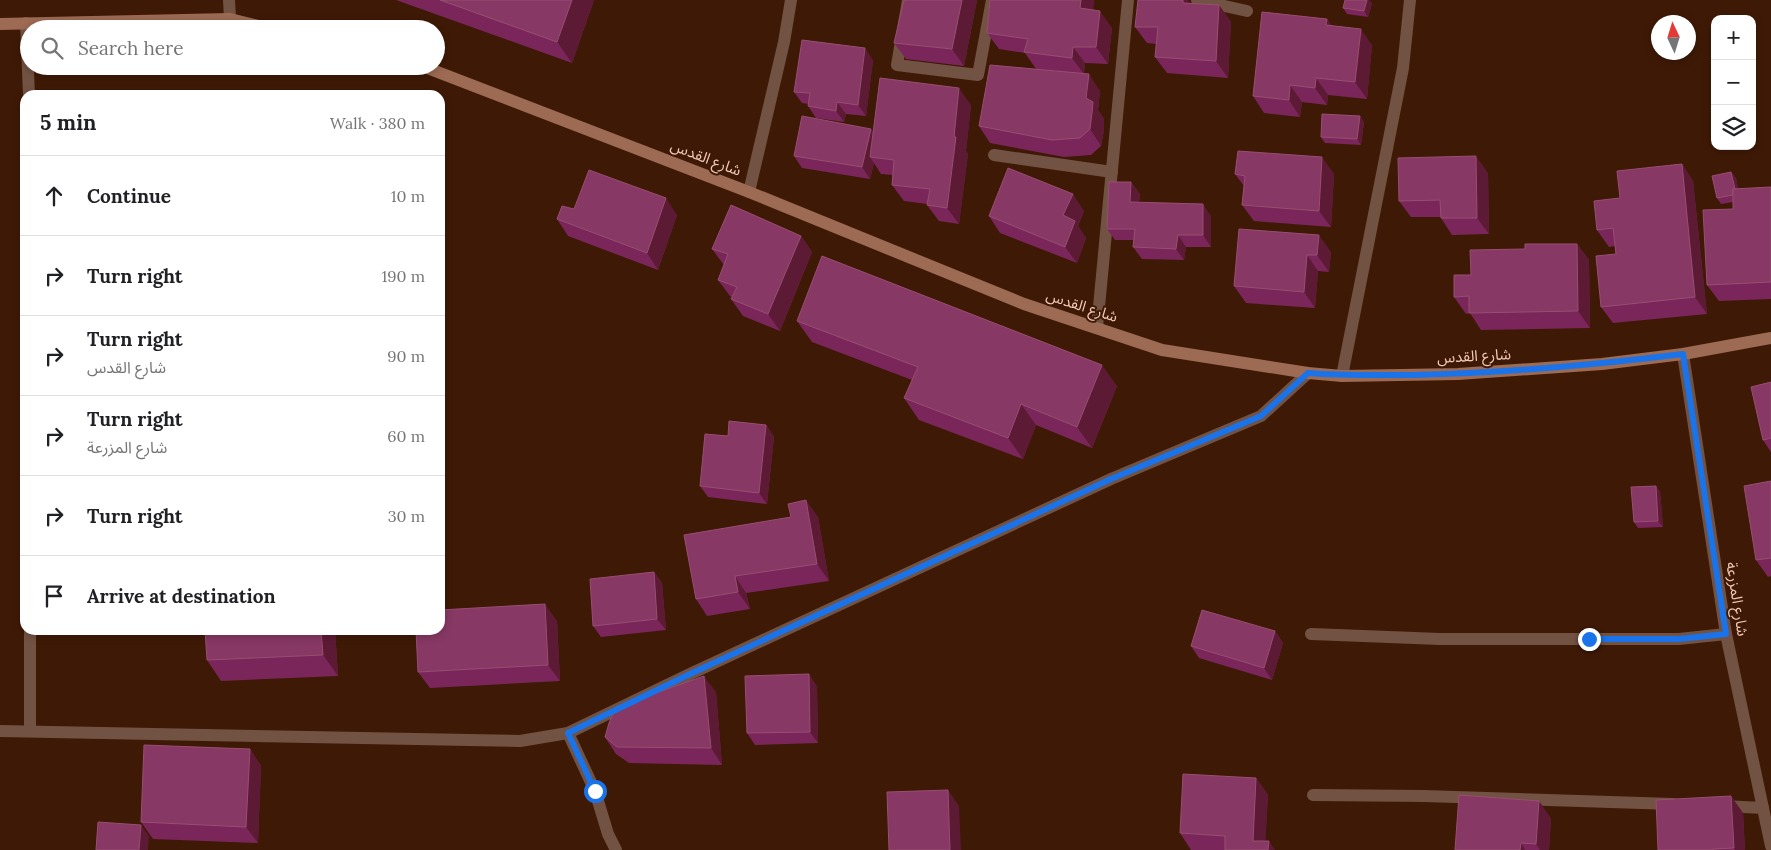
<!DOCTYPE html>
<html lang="en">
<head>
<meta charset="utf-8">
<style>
  body { margin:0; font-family:Lora,"Noto Sans Arabic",serif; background:#f2f2f2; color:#202124 }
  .controls { position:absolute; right:15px; top:15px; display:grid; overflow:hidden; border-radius:10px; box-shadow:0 2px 8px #0003 }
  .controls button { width:45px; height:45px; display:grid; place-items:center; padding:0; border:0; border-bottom:1px solid #e0e0e0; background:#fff; color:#202124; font:25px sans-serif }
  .compass { position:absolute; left:1651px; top:15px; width:45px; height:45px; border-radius:50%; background:#fff; box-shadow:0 2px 8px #0003; rotate:356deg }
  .stop { position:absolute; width:15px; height:15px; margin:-11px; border:4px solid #1a73e8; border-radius:50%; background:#fff }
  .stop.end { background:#1a73e8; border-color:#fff; box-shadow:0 1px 5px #0008 }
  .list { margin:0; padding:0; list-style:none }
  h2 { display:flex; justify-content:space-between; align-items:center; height:65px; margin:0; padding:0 20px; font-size:21px }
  h2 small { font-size:16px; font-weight:400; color:#757577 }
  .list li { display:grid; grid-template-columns:32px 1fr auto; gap:15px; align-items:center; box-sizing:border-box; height:80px; padding:0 20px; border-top:1px solid #e0e0e0 }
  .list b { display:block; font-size:19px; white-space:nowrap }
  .list p { margin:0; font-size:16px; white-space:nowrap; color:#757577 }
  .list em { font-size:16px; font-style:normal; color:#757577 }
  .icon { flex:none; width:28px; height:28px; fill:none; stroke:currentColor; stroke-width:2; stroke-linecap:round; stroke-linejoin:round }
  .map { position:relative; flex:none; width:1771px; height:850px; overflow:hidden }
  .search { position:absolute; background:#fff; box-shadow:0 2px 8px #0003; left:20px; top:20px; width:425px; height:55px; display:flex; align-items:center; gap:12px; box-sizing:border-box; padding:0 18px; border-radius:28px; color:#757577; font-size:19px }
  .panel { position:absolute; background:#fff; box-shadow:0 2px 8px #0003; left:20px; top:90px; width:425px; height:545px; border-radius:15px }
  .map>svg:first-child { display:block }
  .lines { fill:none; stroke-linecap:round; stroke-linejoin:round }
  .lane { stroke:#725243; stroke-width:12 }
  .street { stroke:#725243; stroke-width:12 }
  .secondary { stroke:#9d6a53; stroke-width:12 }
  .wall { fill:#7a265a }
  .shaded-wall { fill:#5d1a34 }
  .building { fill:#873864; stroke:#984e71 }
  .route { stroke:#1a73e8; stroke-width:6 }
  .labels { text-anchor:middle; stroke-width:4; stroke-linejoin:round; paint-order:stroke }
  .street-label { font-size:15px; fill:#f4c9b7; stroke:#3e1906 }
</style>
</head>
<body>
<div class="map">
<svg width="1771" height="850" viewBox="0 0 1771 850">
  <rect width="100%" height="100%" fill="#3e1906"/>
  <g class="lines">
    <!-- lane -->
    <g class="lane">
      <polyline points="908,0 897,65 978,75 992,0"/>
      <polyline points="1311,634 1440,639 1679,639 1726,634"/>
      <polyline points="1313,795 1424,796 1673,804"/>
      <polyline points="1723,806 1763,808"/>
    </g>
    <!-- street -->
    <g class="street">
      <polyline points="229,0 230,19"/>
      <polyline points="1197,0 1247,11"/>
      <polyline points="26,23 29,95"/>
      <polyline points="994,155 1112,172"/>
      <polyline points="749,192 784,42 791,0"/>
      <polyline points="1097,328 1128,0"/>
      <polyline points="1683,354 1726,634 1771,846"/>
      <polyline points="1342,376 1403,68 1410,0"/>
      <polyline points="30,630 30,731"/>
      <polyline points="0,731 520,741 568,733 690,674 1111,479 1261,416 1308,373"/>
      <polyline points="568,733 595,791 608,834 616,850"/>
    </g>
    <!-- secondary -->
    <g class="secondary">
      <polyline points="0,24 230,19 271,29"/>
      <polyline points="422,66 749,192 1024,304 1162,350 1308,373 1342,376 1458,374 1602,364 1683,354 1771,338"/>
    </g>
  </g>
  <!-- wall -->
  <g class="wall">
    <polygon points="396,0 594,0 572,63"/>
    <polygon points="904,0 977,0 964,66 906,59 894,43"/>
    <polygon points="990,0 1094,0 1093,10 1112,28 1108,64 1085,63 1084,74 1100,91 1098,110 1104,119 1104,130 1101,146 1091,155 1064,157 990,143 979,126 1059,71 1036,69 1025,53 999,49 987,33"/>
    <polygon points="1372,3 1368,17 1347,14 1343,8"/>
    <polygon points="1191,4 1219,5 1231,22 1228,78 1167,73 1155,57 1156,44 1147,43 1135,27"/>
    <polygon points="1327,19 1331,25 1372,45 1367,99 1328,95 1327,105 1302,102 1300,117 1264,113 1253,96"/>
    <polygon points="873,60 866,116 846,114 844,122 816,118 808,106 809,104 802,103 794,92"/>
    <polygon points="971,105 966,151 968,154 959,224 939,221 927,205 927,204 904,201 892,185 893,175 881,174 874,163 870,179 802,168 794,156 871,129 873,132"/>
    <polygon points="1364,122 1361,145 1325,143 1321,137"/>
    <polygon points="1682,164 1693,181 1707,314 1613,323 1601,307 1616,254 1615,246 1609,247 1597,230 1620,198"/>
    <polygon points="1731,172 1736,178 1738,189 1771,187 1771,299 1719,301 1707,285 1733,209 1733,202 1721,204 1717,198"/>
    <polygon points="1488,173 1489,234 1452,235 1441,218 1441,217 1411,217 1399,201"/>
    <polygon points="1235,174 1334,174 1331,227 1254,221 1242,205 1244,186"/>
    <polygon points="1131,182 1140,194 1139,202 1211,216 1211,247 1186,247 1184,260 1142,259 1133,247 1134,240 1115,240 1107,229"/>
    <polygon points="574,209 677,215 658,270 568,236 557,219"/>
    <polygon points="1084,211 1078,226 1086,238 1077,263 1000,233 989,216"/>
    <polygon points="1239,229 1331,252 1329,272 1318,271 1315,308 1246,303 1234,286"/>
    <polygon points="801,236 812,252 780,331 743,316 731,299 732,297 730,296 718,280 724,265 712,249"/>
    <polygon points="1577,244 1589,260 1590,328 1481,330 1470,313 1466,314 1454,297 1471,275 1525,249"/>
    <polygon points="797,321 1117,386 1092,448 1036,425 1023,459 919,420 904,398 912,380 812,342"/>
    <polygon points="1771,382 1771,452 1763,440"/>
    <polygon points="766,425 774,437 767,504 708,497 700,486 728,436"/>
    <polygon points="1771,481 1771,576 1768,577 1756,560"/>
    <polygon points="1660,491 1663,527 1638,528 1634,522"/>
    <polygon points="818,517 829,581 746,593 750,609 707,616 696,599"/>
    <polygon points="654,572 662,583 666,630 601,637 593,626"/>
    <polygon points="557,621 560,681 430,688 418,672"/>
    <polygon points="335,630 338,676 221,681 207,660"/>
    <polygon points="1275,631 1283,643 1272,680 1199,658 1191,646"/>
    <polygon points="817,686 818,743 755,745 747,733"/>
    <polygon points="716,692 722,765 629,763 616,754 605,737"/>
    <polygon points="250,749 261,766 258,843 153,839 141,822"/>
    <polygon points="1256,778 1268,795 1265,841 1275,850 1191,850 1180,833"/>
    <polygon points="1731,796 1743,813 1745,850 1658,850"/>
    <polygon points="1551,818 1549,850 1455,850"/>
  </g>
  <!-- shaded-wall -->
  <g class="shaded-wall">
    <polygon points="572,0 594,0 572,63 557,42"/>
    <polygon points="962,0 977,0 964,66 952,49"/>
    <polygon points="1081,0 1094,0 1092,25 1080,8"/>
    <polygon points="1183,0 1188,0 1194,9 1183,3"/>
    <polygon points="1367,0 1369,0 1372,3 1368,17 1364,11"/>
    <polygon points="1219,5 1231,22 1228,78 1216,61"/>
    <polygon points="1100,11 1112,28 1108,64 1096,47"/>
    <polygon points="1327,19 1338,36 1326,25"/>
    <polygon points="1361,29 1372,45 1367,99 1355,82"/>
    <polygon points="1073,47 1085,63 1084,74 1072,58"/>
    <polygon points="865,48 873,60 866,116 858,105"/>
    <polygon points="1089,74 1100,91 1098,110 1104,119 1104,130 1101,146 1090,129 1086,98"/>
    <polygon points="1316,78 1328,95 1327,105 1315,88"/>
    <polygon points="1290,85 1302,102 1300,117 1289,100"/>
    <polygon points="959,88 971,105 966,151 968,154 959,224 947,208"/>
    <polygon points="837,102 846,114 844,122 836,111"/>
    <polygon points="1360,116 1364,122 1361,145 1357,139"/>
    <polygon points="871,129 879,140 870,157 874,163 870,179 862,167"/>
    <polygon points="1476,156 1488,173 1489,234 1477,218"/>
    <polygon points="1322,157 1334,174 1331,227 1319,211"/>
    <polygon points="1682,164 1693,181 1707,314 1695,297"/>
    <polygon points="1731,172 1736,178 1740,200 1736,194"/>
    <polygon points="1131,182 1140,194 1138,214 1130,202"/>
    <polygon points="1073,194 1084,211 1078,226 1086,238 1077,263 1065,247 1063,215"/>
    <polygon points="666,198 677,215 658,270 647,253"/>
    <polygon points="1203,204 1211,216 1211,247 1203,235"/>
    <polygon points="1178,235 1186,247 1184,260 1176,249"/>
    <polygon points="1319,235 1331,252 1329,272 1317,255"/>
    <polygon points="801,236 812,252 780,331 768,314"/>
    <polygon points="1577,244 1589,260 1590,328 1578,311"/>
    <polygon points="1307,255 1318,271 1315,308 1304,292"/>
    <polygon points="1102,365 1117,386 1092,448 1077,427"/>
    <polygon points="1021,404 1036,425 1023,459 1008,438"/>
    <polygon points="766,425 774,437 767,504 759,493"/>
    <polygon points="1656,486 1660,491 1663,527 1658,521"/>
    <polygon points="806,500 818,517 829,581 817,564"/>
    <polygon points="654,572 662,583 666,630 657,619"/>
    <polygon points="735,576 746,593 750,609 738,592"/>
    <polygon points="545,604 557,621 560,681 548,665"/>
    <polygon points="321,630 335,630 338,676 323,655"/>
    <polygon points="1275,631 1283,643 1272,680 1264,668"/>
    <polygon points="809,674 817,686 818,743 810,732"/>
    <polygon points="704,676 716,692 722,765 711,748"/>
    <polygon points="250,749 261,766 258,843 246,827"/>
    <polygon points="1256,778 1268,795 1265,850 1253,841"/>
    <polygon points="948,790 959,806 961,850 950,850"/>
    <polygon points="1731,796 1743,813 1745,850 1735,850 1734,848"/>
    <polygon points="1539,801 1551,818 1549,850 1540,850 1536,844"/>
    <polygon points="141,825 149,836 148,850 139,850"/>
    <polygon points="1269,841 1275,850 1268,850"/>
    <polygon points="1521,843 1525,850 1520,850"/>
  </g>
  <!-- building -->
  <g class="building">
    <polygon points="440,0 572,0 557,42"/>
    <polygon points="904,0 962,0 952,49 894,43"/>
    <polygon points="990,0 1081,0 1080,8 1100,11 1096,47 1073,47 1072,58 1024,52 1028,39 987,33"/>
    <polygon points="1138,0 1183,0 1183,3 1219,5 1216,61 1155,57 1158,27 1135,27"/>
    <polygon points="1345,0 1367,0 1364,11 1343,8"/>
    <polygon points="1262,12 1327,19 1326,25 1361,29 1355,82 1316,78 1315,88 1290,85 1289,100 1253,96"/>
    <polygon points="802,40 865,48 858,105 837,102 836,111 808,106 810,93 794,92"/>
    <polygon points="990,65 1089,74 1086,98 1093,102 1092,113 1090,129 1080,138 1052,140 979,126"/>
    <polygon points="880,78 959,88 954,137 956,137 947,208 927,205 930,189 892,185 894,160 870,157"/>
    <polygon points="1322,114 1360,116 1357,139 1321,137"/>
    <polygon points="802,116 871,129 862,167 794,156"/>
    <polygon points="1238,151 1322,157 1319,211 1242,205 1245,176 1235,174"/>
    <polygon points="1476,156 1477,218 1441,218 1440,200 1399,201 1398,158"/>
    <polygon points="1682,164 1695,297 1601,307 1596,256 1616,254 1613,228 1597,230 1594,201 1620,198 1617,171"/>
    <polygon points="1008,168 1073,194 1063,215 1075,221 1065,247 989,216"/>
    <polygon points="589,170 666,198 647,253 557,219 562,206 574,209"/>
    <polygon points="1731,172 1735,189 1733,189 1733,195 1717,198 1712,176"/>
    <polygon points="1109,182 1131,182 1130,202 1203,204 1203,235 1178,235 1176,249 1133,247 1135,229 1107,229"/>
    <polygon points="1771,187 1771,282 1707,285 1703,210 1733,209 1733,189"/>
    <polygon points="731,205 801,236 768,314 731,299 737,287 718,280 728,254 712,249"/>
    <polygon points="1239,229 1319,235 1317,255 1307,255 1304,292 1234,286"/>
    <polygon points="1525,244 1577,244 1578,311 1469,313 1469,296 1454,297 1454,275 1471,275 1470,250 1525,249"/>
    <polygon points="822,256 1102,365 1077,427 1021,404 1008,438 904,398 918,367 797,321"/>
    <polygon points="1771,382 1771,438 1763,440 1751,387"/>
    <polygon points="729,421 766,425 759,493 700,486 705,434 728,436"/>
    <polygon points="1771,481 1771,558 1756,560 1744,486"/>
    <polygon points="1656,486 1658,521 1634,522 1631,487"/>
    <polygon points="806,500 817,564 735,576 738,592 696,599 684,535 791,517 788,504"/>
    <polygon points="654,572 657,619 593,626 590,579"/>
    <polygon points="545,604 548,665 418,672 416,630 440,630 440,610"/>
    <polygon points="1202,610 1275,631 1264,668 1191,646"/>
    <polygon points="205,630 321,630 323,655 207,660"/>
    <polygon points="809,674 810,732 747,733 745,676"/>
    <polygon points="704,676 711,748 617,747 605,737 609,723 616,707"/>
    <polygon points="144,745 250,749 246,827 141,822"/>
    <polygon points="1183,774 1256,778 1253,841 1269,841 1268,850 1225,850 1225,836 1180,833"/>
    <polygon points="948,790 950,850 889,850 887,792"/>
    <polygon points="1459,795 1539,801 1536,844 1521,843 1520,850 1455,850"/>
    <polygon points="1731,796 1734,848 1713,849 1713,850 1658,850 1656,800"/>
    <polygon points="98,822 141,825 139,850 96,850"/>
  </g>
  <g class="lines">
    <!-- route -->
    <path class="route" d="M595,791L568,733L690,674L1111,479L1261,416L1308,373C1344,376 1379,375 1414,375C1504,373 1594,365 1683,354L1726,634L1679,639H1589"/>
  </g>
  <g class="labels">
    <!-- street labels -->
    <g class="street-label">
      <text transform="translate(706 158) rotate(21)" y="5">شارع القدس</text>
      <text transform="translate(1082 306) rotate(18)" y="5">شارع القدس</text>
      <text transform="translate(1474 356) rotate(-3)" y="5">شارع القدس</text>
      <text transform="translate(1737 599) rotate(81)" y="5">شارع المزرعة</text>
    </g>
  </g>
</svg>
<div class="controls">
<button>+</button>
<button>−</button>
<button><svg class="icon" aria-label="layers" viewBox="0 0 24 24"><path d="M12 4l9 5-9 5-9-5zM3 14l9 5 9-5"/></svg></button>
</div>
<svg class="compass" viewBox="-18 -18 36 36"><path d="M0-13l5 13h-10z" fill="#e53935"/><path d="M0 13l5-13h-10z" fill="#757577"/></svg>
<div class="stop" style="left:595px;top:791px"></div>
<div class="stop end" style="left:1589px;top:639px"></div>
<div class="search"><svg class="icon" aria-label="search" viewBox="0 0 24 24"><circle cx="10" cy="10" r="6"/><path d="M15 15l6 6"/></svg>Search here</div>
<section class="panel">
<h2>5 min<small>Walk · 380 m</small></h2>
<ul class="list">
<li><svg class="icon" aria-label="ahead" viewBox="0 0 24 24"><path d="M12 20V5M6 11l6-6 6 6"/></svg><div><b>Continue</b></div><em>10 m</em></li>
<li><svg class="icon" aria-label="right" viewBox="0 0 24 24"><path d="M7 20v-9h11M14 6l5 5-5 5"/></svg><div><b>Turn right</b></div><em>190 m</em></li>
<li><svg class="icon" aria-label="right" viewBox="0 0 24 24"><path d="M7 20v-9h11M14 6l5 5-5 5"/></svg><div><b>Turn right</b><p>شارع القدس</p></div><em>90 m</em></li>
<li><svg class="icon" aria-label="right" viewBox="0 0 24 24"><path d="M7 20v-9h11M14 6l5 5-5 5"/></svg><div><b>Turn right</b><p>شارع المزرعة</p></div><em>60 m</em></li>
<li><svg class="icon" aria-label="right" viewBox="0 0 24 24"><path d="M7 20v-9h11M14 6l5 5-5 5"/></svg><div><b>Turn right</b></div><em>30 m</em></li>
<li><svg class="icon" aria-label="arrive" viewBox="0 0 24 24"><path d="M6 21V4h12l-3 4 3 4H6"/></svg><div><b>Arrive at destination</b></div></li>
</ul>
</section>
</div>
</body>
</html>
